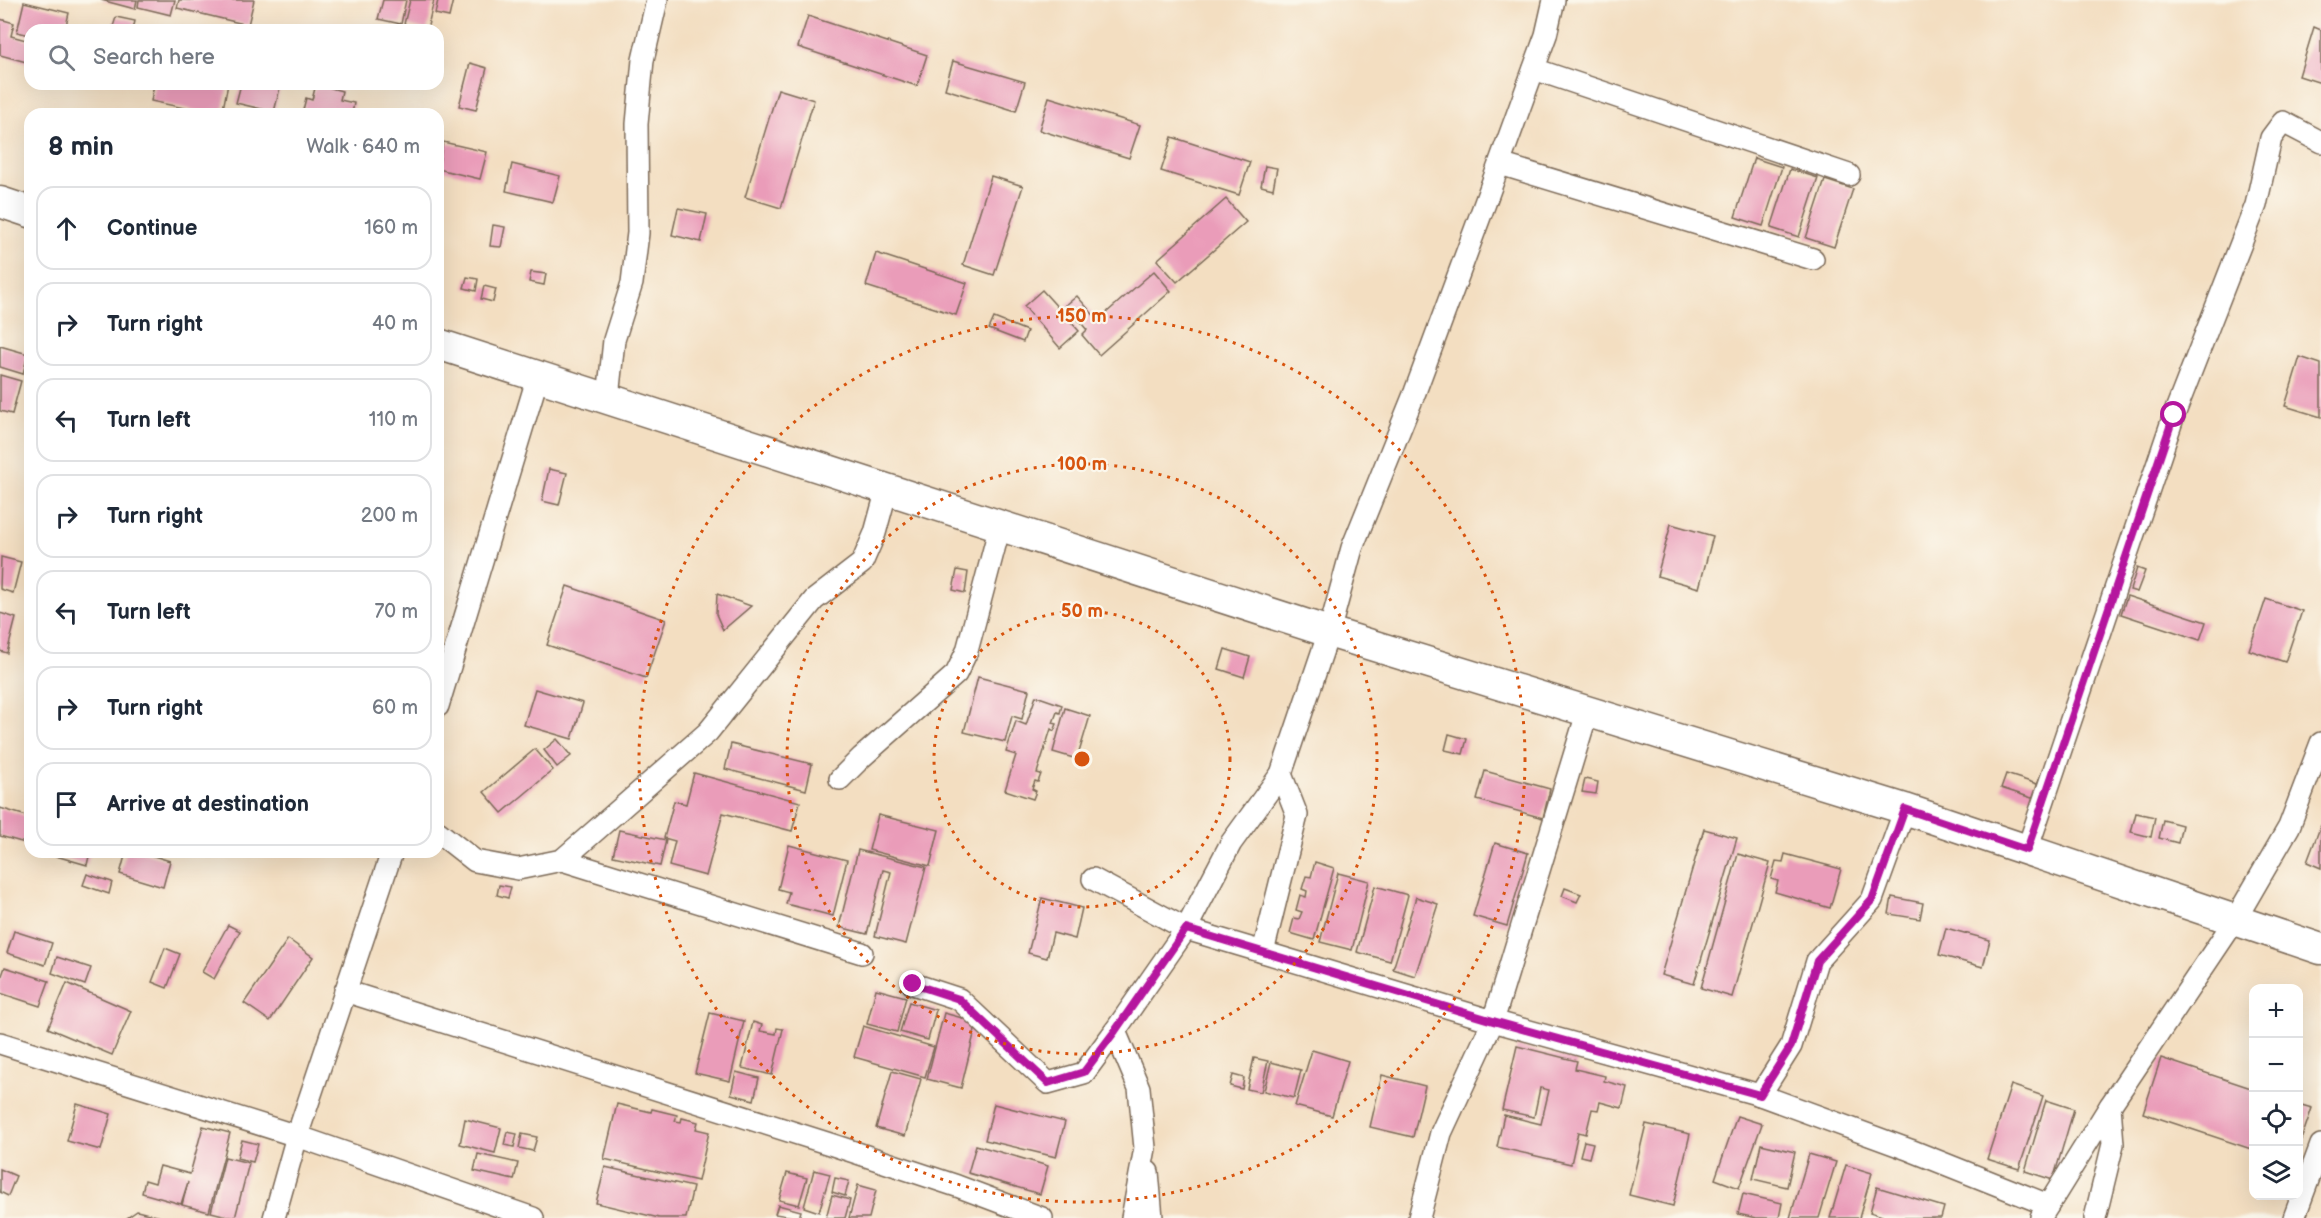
<!DOCTYPE html>
<html lang="en">
<head>
<meta charset="utf-8">
<style>
  body { margin:0; font-family:"Balsamiq Sans",sans-serif; background:#f2f2f3; color:#1f2937 }
  .controls { position:absolute; right:18px; bottom:18px; display:grid; overflow:hidden; border-radius:12px; box-shadow:0 6px 24px #0002 }
  .controls button { width:54px; height:54px; display:grid; place-items:center; padding:0; border:0; border-bottom:2px solid #e0e1e3; background:#fff; color:#1f2937; font:30px sans-serif }
  .stop { position:absolute; width:18px; height:18px; margin:-14px; border:4px solid #b5179e; border-radius:50%; background:#fff }
  .stop.end { background:#b5179e; border-color:#fff; box-shadow:0 2px 6px #0008 }
  .list { margin:0; padding:0; list-style:none }
  h2 { display:flex; justify-content:space-between; align-items:center; height:78px; margin:0; padding:0 24px; font-size:26px }
  h2 small { font-size:20px; font-weight:400; color:#747a83 }
  .list li { display:grid; grid-template-columns:39px 1fr auto; gap:18px; align-items:center; box-sizing:border-box; height:84px; margin:0 12px 12px; padding:0 12px; border:2px solid #e0e1e3; border-radius:18px }
  .list b { display:block; font-size:22px; white-space:nowrap }
  .list em { font-size:20px; font-style:normal; color:#747a83 }
  .icon { flex:none; width:33px; height:33px; fill:none; stroke:currentColor; stroke-width:2; stroke-linecap:round; stroke-linejoin:round }
  .map { position:relative; flex:none; width:2321px; height:1218px; overflow:hidden }
  .search { position:absolute; background:#fff; box-shadow:0 6px 24px #0002; left:24px; top:24px; width:420px; height:66px; display:flex; align-items:center; gap:15px; box-sizing:border-box; padding:0 21px; border-radius:18px; color:#747a83; font-size:22px }
  .panel { position:absolute; background:#fff; box-shadow:0 6px 24px #0002; left:24px; top:108px; width:420px; height:750px; border-radius:18px }
  .map>svg:first-child { display:block }
  .building { fill:#ea9cb9 }
  .lines { fill:none; stroke-linecap:round; stroke-linejoin:round }
  .street-casing { stroke:#7b6957; stroke-width:24 }
  .secondary-casing { stroke:#7b6957; stroke-width:33 }
  .street { stroke:#fff; stroke-width:21 }
  .secondary { stroke:#fff; stroke-width:30 }
  .route { stroke:#b5179e; stroke-width:8 }
  .ring { fill:none; stroke:#d7540e; stroke-width:3; stroke-dasharray:3 6 }
  .centre { fill:#d7540e; stroke:#fbf7ec; stroke-width:3 }
  .ring-label { font-size:18px; text-anchor:middle; font-weight:bold; fill:#d7540e; stroke:#fbf7ec; stroke-width:4.5; stroke-linejoin:round; paint-order:stroke }
</style>
</head>
<body>
<div class="map">
<svg width="2321" height="1218" viewBox="0 0 2321 1218">
  <rect width="100%" height="100%" fill="#fbf7ec"/>
  <filter id="ink" filterUnits="userSpaceOnUse"><feTurbulence type="fractalNoise" baseFrequency=".0167" numOctaves="2"/><feDisplacementMap in="SourceGraphic" scale="12" xChannelSelector="R" yChannelSelector="G"/><feConvolveMatrix kernelMatrix="1 2 1 2 8 2 1 2 1" color-interpolation-filters="sRGB"/></filter>
  <filter id="wash" filterUnits="userSpaceOnUse"><feTurbulence type="fractalNoise" baseFrequency=".008" numOctaves="4" result="noise"/><feDisplacementMap in="SourceGraphic" scale="24" xChannelSelector="R" yChannelSelector="G"/><feGaussianBlur stdDeviation="1.35" result="paint"/><feColorMatrix in="noise" values="0 0 0 0 0 0 0 0 0 0 0 0 0 0 0 0 0 1.4 0 .05"/><feComposite in="paint" operator="in"/></filter>
  <g filter="url(#wash)">
    <rect width="100%" height="100%" fill="#f3dec1"/>
    <g id="blocks">
      <!-- building -->
      <g class="building">
        <polygon points="101,0 137,0 135,9"/>
        <polygon points="139,0 175,0 171,15 138,7"/>
        <polygon points="179,0 254,0 248,25 177,8"/>
        <polygon points="383,0 406,0 401,24 378,19"/>
        <polygon points="410,0 434,0 427,30 404,24"/>
        <polygon points="438,0 453,0 449,17 435,14"/>
        <polygon points="24,2 69,13 65,30 30,30 30,35 17,32"/>
        <polygon points="808,16 927,55 917,86 798,47"/>
        <polygon points="116,17 135,21 133,30 112,30"/>
        <polygon points="0,19 14,23 11,36 30,41 30,63 0,55"/>
        <polygon points="2314,27 2321,30 2321,83 2299,76"/>
        <polygon points="953,61 1025,82 1016,111 945,89"/>
        <polygon points="470,63 487,68 476,110 459,106"/>
        <polygon points="154,84 228,84 222,114 212,114 151,101"/>
        <polygon points="241,84 263,84 280,88 274,112 236,103"/>
        <polygon points="316,84 332,84 331,88 342,91 340,100 354,103 352,114 302,114 306,98 312,100"/>
        <polygon points="778,89 814,100 781,208 745,197"/>
        <polygon points="1049,97 1140,125 1129,158 1039,130"/>
        <polygon points="1172,137 1250,162 1239,195 1161,171"/>
        <polygon points="443,142 487,152 480,179 438,169"/>
        <polygon points="1754,158 1782,167 1763,226 1735,217"/>
        <polygon points="512,164 560,176 553,202 506,191"/>
        <polygon points="1265,166 1277,168 1273,189 1261,186"/>
        <polygon points="1790,169 1818,178 1799,237 1771,228"/>
        <polygon points="991,176 1023,186 994,275 963,265"/>
        <polygon points="1825,180 1853,189 1834,247 1806,238"/>
        <polygon points="1226,199 1246,222 1177,282 1157,260"/>
        <polygon points="678,208 707,214 701,242 672,235"/>
        <polygon points="493,225 505,227 501,247 490,246"/>
        <polygon points="876,253 967,283 956,315 866,286"/>
        <polygon points="1154,271 1171,291 1099,355 1082,335 1087,330 1066,305 1077,296 1098,320"/>
        <polygon points="531,272 546,274 544,285 529,282"/>
        <polygon points="467,277 478,279 476,291 464,288"/>
        <polygon points="484,286 496,289 493,302 481,299"/>
        <polygon points="1042,290 1079,331 1060,348 1024,306"/>
        <polygon points="994,318 1027,331 1023,342 989,329"/>
        <polygon points="0,346 28,354 23,374 0,367"/>
        <polygon points="2300,357 2321,364 2321,417 2285,406"/>
        <polygon points="0,375 21,381 12,414 0,411"/>
        <polygon points="549,469 567,473 559,505 542,501"/>
        <polygon points="1671,524 1713,536 1699,588 1657,576"/>
        <polygon points="1,557 21,562 13,593 0,589"/>
        <polygon points="2137,568 2145,571 2137,592 2130,590"/>
        <polygon points="957,570 968,572 965,593 953,590"/>
        <polygon points="567,586 666,620 646,678 547,645"/>
        <polygon points="717,594 751,606 723,630 716,614"/>
        <polygon points="2127,596 2206,622 2200,640 2121,614"/>
        <polygon points="2266,599 2302,611 2285,662 2249,650"/>
        <polygon points="0,613 16,618 7,653 0,651"/>
        <polygon points="1225,649 1250,657 1244,677 1219,669"/>
        <polygon points="978,677 1029,690 1022,719 1012,716 1005,742 964,732"/>
        <polygon points="535,689 583,703 572,739 524,725"/>
        <polygon points="1036,696 1062,705 1060,713 1057,712 1053,723 1057,724 1054,731 1051,729 1037,773 1041,774 1038,782 1035,781 1032,789 1036,791 1033,799 1005,790 1016,755 1006,752 1016,721 1026,725"/>
        <polygon points="1065,708 1090,716 1077,759 1053,752"/>
        <polygon points="1449,734 1467,739 1463,754 1445,750"/>
        <polygon points="557,739 571,756 557,767 544,750"/>
        <polygon points="731,744 812,764 806,790 725,769"/>
        <polygon points="535,749 553,770 502,813 484,792"/>
        <polygon points="1485,771 1550,789 1543,818 1477,800"/>
        <polygon points="694,773 800,802 792,831 723,813 706,876 669,866 675,841 664,838 674,801 686,804"/>
        <polygon points="2006,774 2040,785 2035,799 2001,788"/>
        <polygon points="1585,779 1598,782 1596,794 1582,792"/>
        <polygon points="0,808 30,817 30,828 25,843 0,836"/>
        <polygon points="2136,813 2155,817 2151,837 2131,832"/>
        <polygon points="878,815 939,830 930,866 869,850"/>
        <polygon points="2163,820 2182,825 2178,843 2159,838"/>
        <polygon points="2321,825 2321,868 2307,862"/>
        <polygon points="1704,829 1737,838 1694,984 1661,975"/>
        <polygon points="619,830 666,840 660,866 613,856"/>
        <polygon points="1495,843 1528,853 1507,926 1473,916"/>
        <polygon points="789,845 847,860 833,916 786,904 789,892 778,889"/>
        <polygon points="858,850 926,867 906,944 875,936 891,872 883,870 867,934 839,927"/>
        <polygon points="42,852 90,852 87,865"/>
        <polygon points="126,852 141,852 170,861 163,887 120,874"/>
        <polygon points="1738,854 1770,863 1732,997 1701,988"/>
        <polygon points="1785,854 1841,869 1830,908 1775,892 1778,881 1771,879 1776,861 1783,862"/>
        <polygon points="1315,862 1334,868 1314,940 1290,933 1294,918 1299,919 1302,912 1296,910 1300,895 1306,897 1307,891 1302,889 1306,876 1311,877"/>
        <polygon points="1338,873 1369,881 1352,950 1320,942"/>
        <polygon points="87,874 112,882 109,894 83,885"/>
        <polygon points="499,885 511,887 508,898 497,895"/>
        <polygon points="1375,886 1408,895 1390,961 1357,952"/>
        <polygon points="1565,888 1581,894 1577,902 1562,896"/>
        <polygon points="1416,897 1438,904 1415,976 1393,969"/>
        <polygon points="1892,897 1923,903 1920,919 1889,914"/>
        <polygon points="1042,898 1082,908 1075,939 1053,933 1047,958 1028,953"/>
        <polygon points="228,925 240,931 214,979 202,972"/>
        <polygon points="1946,928 1990,940 1983,967 1939,955"/>
        <polygon points="14,931 52,943 45,965 7,953"/>
        <polygon points="288,939 313,957 270,1021 244,1003"/>
        <polygon points="165,948 180,954 167,988 152,982"/>
        <polygon points="57,957 91,968 85,985 52,973"/>
        <polygon points="5,967 49,981 40,1006 0,993 0,981"/>
        <polygon points="67,983 131,1011 112,1055 48,1028"/>
        <polygon points="876,989 906,997 897,1032 867,1024"/>
        <polygon points="909,1002 936,1010 928,1040 900,1032"/>
        <polygon points="710,1013 744,1021 730,1081 695,1073"/>
        <polygon points="944,1013 977,1022 961,1088 927,1079"/>
        <polygon points="753,1022 762,1025 760,1031 776,1034 777,1028 783,1029 772,1075 742,1068"/>
        <polygon points="863,1026 934,1047 925,1077 854,1057"/>
        <polygon points="1517,1046 1577,1061 1575,1069 1605,1076 1604,1081 1627,1087 1622,1108 1600,1102 1598,1110 1592,1109 1586,1134 1578,1132 1571,1164 1497,1147 1504,1115 1541,1124 1549,1090 1540,1088 1534,1117 1502,1110"/>
        <polygon points="1312,1050 1348,1061 1332,1116 1295,1106"/>
        <polygon points="1254,1058 1268,1061 1261,1092 1247,1089"/>
        <polygon points="2161,1058 2254,1089 2254,1150 2143,1113"/>
        <polygon points="1271,1062 1301,1070 1294,1098 1264,1091"/>
        <polygon points="892,1071 921,1079 905,1136 876,1128"/>
        <polygon points="736,1072 759,1078 754,1100 731,1094"/>
        <polygon points="1233,1075 1244,1078 1242,1089 1230,1086"/>
        <polygon points="1382,1075 1425,1086 1413,1137 1370,1127"/>
        <polygon points="2011,1085 2043,1096 2019,1169 1987,1159"/>
        <polygon points="2046,1100 2074,1109 2053,1180 2025,1171"/>
        <polygon points="77,1104 111,1114 101,1150 67,1141"/>
        <polygon points="617,1104 651,1112 652,1109 677,1115 675,1121 681,1122 682,1118 698,1122 696,1129 709,1132 698,1181 604,1159"/>
        <polygon points="994,1104 1065,1122 1056,1157 985,1140"/>
        <polygon points="2298,1104 2312,1108 2299,1146 2298,1146"/>
        <polygon points="1737,1116 1762,1124 1739,1188 1715,1179"/>
        <polygon points="465,1119 501,1128 495,1153 460,1144"/>
        <polygon points="1646,1124 1690,1134 1673,1206 1629,1195"/>
        <polygon points="203,1126 230,1133 209,1212 182,1205 188,1182 181,1204 142,1193 145,1180 155,1183 160,1166 190,1174"/>
        <polygon points="507,1132 517,1134 514,1147 504,1145"/>
        <polygon points="522,1134 537,1137 533,1151 519,1148"/>
        <polygon points="242,1140 258,1144 253,1162 237,1158"/>
        <polygon points="1584,1141 1593,1143 1589,1158 1580,1156"/>
        <polygon points="1761,1144 1795,1152 1787,1187 1753,1179"/>
        <polygon points="976,1145 1048,1166 1040,1194 968,1173"/>
        <polygon points="478,1154 518,1163 514,1180 474,1171"/>
        <polygon points="1809,1154 1836,1162 1819,1218 1790,1218"/>
        <polygon points="225,1157 249,1163 235,1218 211,1212"/>
        <polygon points="1846,1165 1872,1173 1859,1218 1830,1218"/>
        <polygon points="605,1167 693,1187 686,1218 659,1218 596,1203"/>
        <polygon points="0,1169 16,1176 8,1196 0,1192"/>
        <polygon points="814,1170 830,1174 819,1212 804,1207"/>
        <polygon points="787,1173 807,1178 799,1205 779,1200"/>
        <polygon points="835,1178 849,1181 845,1196 832,1192"/>
        <polygon points="858,1185 876,1190 869,1218 849,1218"/>
        <polygon points="1877,1187 1944,1207 1941,1218 1881,1218 1882,1216 1870,1212"/>
        <polygon points="1743,1194 1782,1203 1779,1218 1756,1218 1738,1214"/>
        <polygon points="832,1195 850,1200 845,1218 826,1218"/>
        <polygon points="778,1205 801,1211 799,1218 775,1214"/>
        <polygon points="137,1211 161,1217 161,1218 127,1218"/>
      </g>
    </g>
  </g>
  <g filter="url(#ink)">
    <use href="#blocks" fill-opacity="0" stroke="#7b6957" stroke-width="1.5"/>
    <g class="lines">
      <!-- street casing -->
      <g class="street-casing">
        <g id="street">
          <polyline points="1534,69 1849,175"/>
          <polyline points="1500,164 1813,259"/>
          <polyline points="608,398 614,340 632,283 638,233 637,124 643,60 657,0"/>
          <polyline points="438,706 538,376"/>
          <polyline points="840,779 862,757 956,674 967,651 1000,526"/>
          <polyline points="438,832 475,861 518,869 562,860 862,953"/>
          <polyline points="2027,850 2174,415 2256,205 2271,138 2283,122 2321,142"/>
          <polyline points="562,860 708,732 814,600 862,563 875,533 887,489"/>
          <polyline points="1093,879 1186,929 1263,952 1297,815 1281,774"/>
          <polyline points="1263,952 1493,1021 1760,1095 1910,1150 2048,1205"/>
          <polyline points="913,984 959,999 1048,1083 1084,1073 1115,1031 1186,929 1231,843 1281,774 1329,632 1352,548 1415,392 1485,203 1546,35 1554,0"/>
          <polyline points="345,991 833,1145 957,1186 1042,1218"/>
          <polyline points="1115,1031 1139,1088 1145,1148 1132,1218"/>
          <polyline points="0,1043 297,1136 533,1218"/>
          <polyline points="1760,1095 1791,1046 1817,961 1872,900 1905,809"/>
          <polyline points="1148,1172 1152,1218"/>
          <polyline points="2041,1217 2110,1106 2235,920 2289,827 2321,743"/>
          <polyline points="274,1218 297,1136 392,852"/>
          <polyline points="1419,1218 1441,1133 1493,1021 1588,710"/>
          <polyline points="2095,1218 2113,1144 2110,1106"/>
          <polyline points="2294,1218 2321,1145"/>
        </g>
      </g>
      <!-- secondary casing -->
      <g class="secondary-casing">
        <g id="secondary">
          <polyline points="0,202 30,212"/>
          <polyline points="438,344 1329,632 1905,809 2321,949"/>
        </g>
      </g>
      <!-- street -->
      <use href="#street" class="street"/>
      <!-- secondary -->
      <use href="#secondary" class="secondary"/>
    </g>
  </g>
  <g class="lines" filter="url(#ink)">
    <!-- route -->
    <polyline class="route" points="913,984 959,999 1048,1083 1084,1072 1115,1031 1186,929 1493,1021 1760,1095 1791,1046 1817,961 1872,900 1905,809 2027,850 2174,415"/>
  </g>
  <!-- distance rings -->
  <g class="ring">
    <circle cx="1082" cy="759" r="148"/>
    <circle cx="1082" cy="759" r="295"/>
    <circle cx="1082" cy="759" r="443"/>
  </g>
  <circle cx="1082" cy="759" r="9" class="centre"/>
  <g class="ring-label">
    <text x="1082" y="322">150 m</text>
    <text x="1082" y="470">100 m</text>
    <text x="1082" y="617">50 m</text>
  </g>
</svg>
<div class="controls">
<button>+</button>
<button>−</button>
<button><svg class="icon" aria-label="locate" viewBox="0 0 24 24"><circle cx="12" cy="12" r="6"/><path d="M12 2v4M12 18v4M2 12h4M18 12h4"/></svg></button>
<button><svg class="icon" aria-label="layers" viewBox="0 0 24 24"><path d="M12 4l9 5-9 5-9-5zM3 14l9 5 9-5"/></svg></button>
</div>
<div class="stop" style="left:2174px;top:415px"></div>
<div class="stop end" style="left:913px;top:984px"></div>
<div class="search"><svg class="icon" aria-label="search" viewBox="0 0 24 24"><circle cx="10" cy="10" r="6"/><path d="M15 15l6 6"/></svg>Search here</div>
<section class="panel">
<h2>8 min<small>Walk · 640 m</small></h2>
<ul class="list">
<li><svg class="icon" aria-label="ahead" viewBox="0 0 24 24"><path d="M12 20V5M6 11l6-6 6 6"/></svg><div><b>Continue</b></div><em>160 m</em></li>
<li><svg class="icon" aria-label="right" viewBox="0 0 24 24"><path d="M7 20v-9h11M14 6l5 5-5 5"/></svg><div><b>Turn right</b></div><em>40 m</em></li>
<li><svg class="icon" aria-label="left" viewBox="0 0 24 24"><path d="M17 20v-9H6M10 6l-5 5 5 5"/></svg><div><b>Turn left</b></div><em>110 m</em></li>
<li><svg class="icon" aria-label="right" viewBox="0 0 24 24"><path d="M7 20v-9h11M14 6l5 5-5 5"/></svg><div><b>Turn right</b></div><em>200 m</em></li>
<li><svg class="icon" aria-label="left" viewBox="0 0 24 24"><path d="M17 20v-9H6M10 6l-5 5 5 5"/></svg><div><b>Turn left</b></div><em>70 m</em></li>
<li><svg class="icon" aria-label="right" viewBox="0 0 24 24"><path d="M7 20v-9h11M14 6l5 5-5 5"/></svg><div><b>Turn right</b></div><em>60 m</em></li>
<li><svg class="icon" aria-label="arrive" viewBox="0 0 24 24"><path d="M6 21V4h12l-3 4 3 4H6"/></svg><div><b>Arrive at destination</b></div></li>
</ul>
</section>
</div>
</body>
</html>
